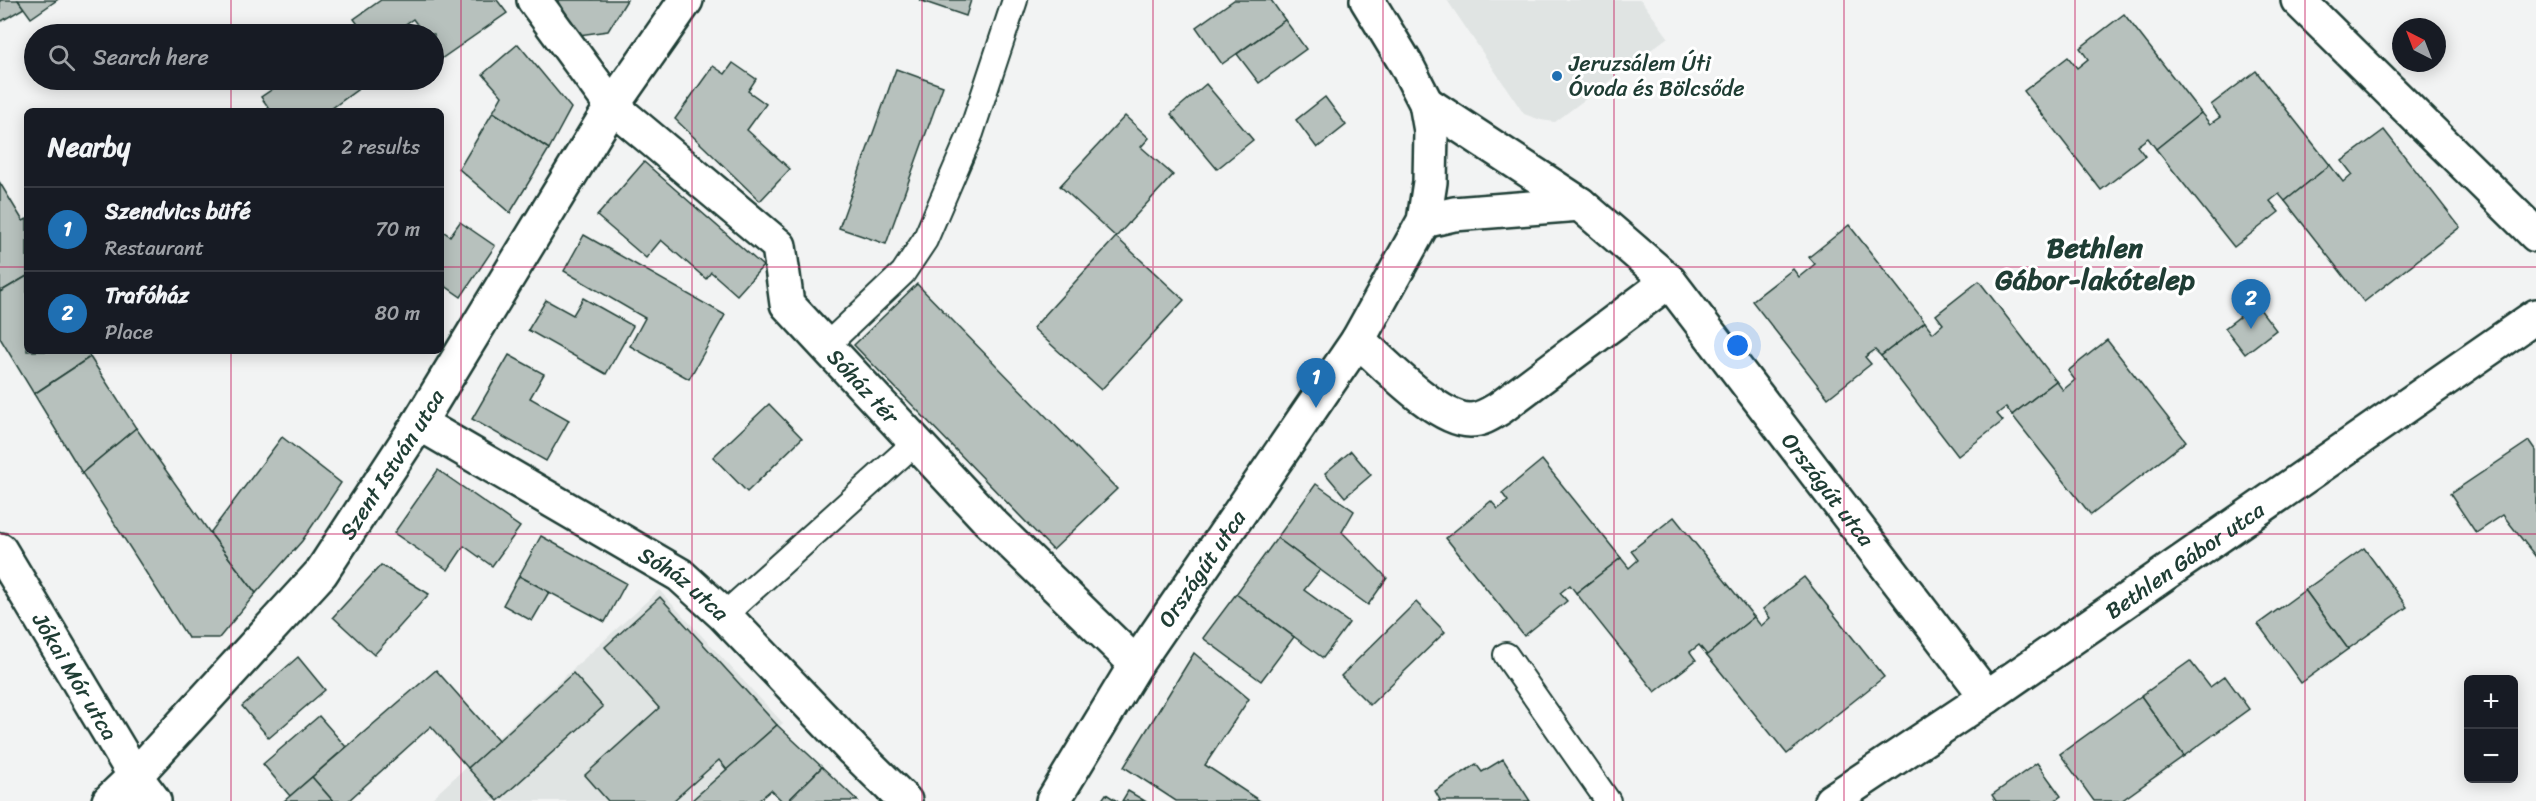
<!DOCTYPE html>
<html lang="en">
<head>
<meta charset="utf-8">
<style>
  body { margin:0; font-family:Sriracha,sans-serif; background:#242831; color:#f1f3f6 }
  .controls { position:absolute; right:18px; bottom:18px; display:grid; overflow:hidden; border-radius:9px; box-shadow:0 3px 15px #0003 }
  .controls button { width:54px; height:54px; display:grid; place-items:center; padding:0; border:0; border-bottom:2px solid #363941; background:#171b24; color:#f1f3f6; font:30px sans-serif }
  .compass { position:absolute; left:2392px; top:18px; width:54px; height:54px; border-radius:50%; background:#171b24; box-shadow:0 3px 15px #0003; rotate:318deg }
  .you { position:absolute; left:1738px; top:346px; width:21px; height:21px; margin:-15px; border:4px solid #fff; border-radius:50%; background:#1a73e8; box-shadow:0 0 0 9px #1a73e833 }
  .badge { display:grid; place-items:center; width:39px; height:39px; border-radius:50%; background:#1f6fb2; color:#fff; font-size:20px; font-weight:700 }
  .pin { position:absolute; translate:-50% -50px; filter:drop-shadow(0 2px 3px #0008) }
  .pin::after { content:''; position:absolute; top:32px; width:21px; height:18px; background:inherit; clip-path:polygon(0 0,100% 0,50% 100%) }
  .list { margin:0; padding:0; list-style:none }
  h2 { display:flex; justify-content:space-between; align-items:center; height:78px; margin:0; padding:0 24px; font-size:26px }
  h2 small { font-size:20px; font-weight:400; color:#9ea1a6 }
  .list li { display:grid; grid-template-columns:39px 1fr auto; gap:18px; align-items:center; box-sizing:border-box; height:84px; padding:0 24px; border-top:2px solid #363941 }
  .list b { display:block; font-size:22px; white-space:nowrap }
  .list p { margin:0; font-size:20px; white-space:nowrap; color:#9ea1a6 }
  .list em { font-size:20px; font-style:normal; color:#9ea1a6 }
  .icon { flex:none; width:33px; height:33px; fill:none; stroke:currentColor; stroke-width:2; stroke-linecap:round; stroke-linejoin:round }
  .map { position:relative; flex:none; width:2536px; height:801px; overflow:hidden }
  .search { position:absolute; background:#171b24; box-shadow:0 3px 15px #0003; left:24px; top:24px; width:420px; height:66px; display:flex; align-items:center; gap:15px; box-sizing:border-box; padding:0 21px; border-radius:33px; color:#9ea1a6; font-size:22px }
  .panel { position:absolute; background:#171b24; box-shadow:0 3px 15px #0003; left:24px; top:108px; width:420px; height:246px; border-radius:9px }
  .map>svg:first-child { display:block }
  .built { fill:#e0e4e3 }
  .building { fill:#b7c1bd; stroke:#1f3d34; stroke-width:1.5 }
  .lines { fill:none; stroke-linecap:round; stroke-linejoin:round }
  .lane-casing { stroke:#1f3d34; stroke-width:28 }
  .street-casing { stroke:#1f3d34; stroke-width:38 }
  .secondary-casing { stroke:#1f3d34; stroke-width:38 }
  .lane { stroke:#fff; stroke-width:24 }
  .street { stroke:#fff; stroke-width:33 }
  .secondary { stroke:#fff; stroke-width:33 }
  .grid { fill:none; stroke:#c2185b; stroke-width:1.5; stroke-opacity:0.55 }
  .poi-dot { fill:#1f6fb2; stroke:#fff; stroke-width:2 }
  .labels { text-anchor:middle; stroke-width:6; stroke-linejoin:round; paint-order:stroke }
  .poi-label { font-size:22px; fill:#1f3d34; stroke:#fff; text-anchor:start }
  .street-label { font-size:22px; fill:#1f3d34; stroke:#fff }
  .district-label { font-size:28px; font-weight:bold; fill:#1f3d34; stroke:#fff }
</style>
</head>
<body>
<div class="map">
<svg width="2536" height="801" viewBox="0 0 2536 801">
  <rect width="100%" height="100%" fill="#f2f3f3"/>
  <filter id="ink" filterUnits="userSpaceOnUse"><feTurbulence type="fractalNoise" baseFrequency=".0167" numOctaves="2"/><feDisplacementMap in="SourceGraphic" scale="12" xChannelSelector="R" yChannelSelector="G"/><feConvolveMatrix kernelMatrix="1 2 1 2 8 2 1 2 1" color-interpolation-filters="sRGB"/></filter>
  <g filter="url(#ink)">
    <!-- built -->
    <g class="built">
      <polygon points="1447,0 1641,0 1668,37 1555,122 1541,120 1524,114"/>
      <polygon points="659,590 783,723 693,801 429,801"/>
    </g>
    <!-- building -->
    <g class="building">
      <polygon points="0,0 18,0 24,8 0,22"/>
      <polygon points="18,0 57,0 31,18"/>
      <polygon points="381,0 497,0 507,13 441,59 434,48 434,34 424,34 413,19 391,34 365,34 354,19"/>
      <polygon points="558,0 627,0 608,31 579,35"/>
      <polygon points="919,0 971,0 966,16"/>
      <polygon points="1234,0 1271,0 1285,20 1222,64 1196,27"/>
      <polygon points="2124,14 2201,113 2156,149 2148,138 2137,146 2145,156 2101,190 2024,91 2068,57 2077,68 2088,59 2080,48"/>
      <polygon points="1285,20 1306,49 1259,83 1237,54"/>
      <polygon points="518,44 571,108 549,149 493,112 502,96 483,74"/>
      <polygon points="733,63 756,79 748,91 766,104 747,130 790,169 760,201 675,119 713,66 725,74"/>
      <polygon points="896,69 943,86 886,244 839,228"/>
      <polygon points="2256,71 2330,165 2285,201 2279,194 2270,201 2279,212 2234,247 2156,149 2201,113 2210,124 2220,117 2211,105"/>
      <polygon points="286,80 355,80 361,87 328,111 271,111 261,97"/>
      <polygon points="1206,84 1253,140 1217,169 1171,114"/>
      <polygon points="1325,97 1346,125 1317,148 1296,120"/>
      <polygon points="493,112 549,149 510,213 459,169"/>
      <polygon points="1125,116 1149,138 1141,147 1173,175 1116,237 1060,186"/>
      <polygon points="2384,130 2460,227 2364,302 2285,201 2330,165 2343,182 2352,174 2342,161"/>
      <polygon points="644,162 763,266 737,295 711,272 706,279 661,240 646,258 597,216"/>
      <polygon points="0,183 23,221 27,219 27,276 0,292"/>
      <polygon points="460,222 495,246 461,297 441,283 441,230 450,236"/>
      <polygon points="1849,225 1925,322 1881,356 1875,350 1865,357 1871,364 1828,398 1752,301 1793,269 1799,277 1815,264 1809,257"/>
      <polygon points="584,235 725,315 689,379 630,346 645,318 564,271"/>
      <polygon points="1116,237 1184,300 1101,390 1033,328"/>
      <polygon points="27,276 27,351 87,351 90,357 34,394 0,338 0,292"/>
      <polygon points="1979,281 2056,381 2012,415 2006,407 1997,414 2003,421 1958,456 1881,356 1925,322 1933,333 1943,324 1936,315"/>
      <polygon points="917,284 1117,489 1053,550 854,345"/>
      <polygon points="583,298 633,326 606,374 528,330 546,300 573,315"/>
      <polygon points="2256,304 2276,330 2245,354 2225,328"/>
      <polygon points="2107,340 2186,441 2091,515 2012,415 2056,381 2063,390 2075,380 2068,371"/>
      <polygon points="509,355 544,374 530,398 569,420 546,461 472,419"/>
      <polygon points="90,357 136,428 82,473 34,394"/>
      <polygon points="769,404 802,438 747,492 713,457"/>
      <polygon points="136,428 210,533 256,593 219,638 188,638 82,473"/>
      <polygon points="282,437 341,483 302,541 256,593 210,533"/>
      <polygon points="2529,441 2536,451 2536,557 2503,515 2476,533 2450,494"/>
      <polygon points="1351,451 1371,475 1345,497 1325,473"/>
      <polygon points="1542,460 1621,558 1576,593 1570,585 1560,593 1567,601 1524,636 1446,538 1491,501 1498,509 1508,501 1502,493"/>
      <polygon points="438,470 520,527 492,566 464,546 448,570 394,533"/>
      <polygon points="1316,484 1354,511 1342,532 1387,578 1368,605 1277,538"/>
      <polygon points="1674,517 1754,617 1707,655 1699,645 1690,652 1696,660 1655,692 1576,593 1621,558 1629,568 1638,560 1631,551"/>
      <polygon points="541,536 626,583 605,622 519,576"/>
      <polygon points="1277,538 1320,570 1304,590 1349,623 1323,658 1236,594"/>
      <polygon points="2364,548 2407,607 2348,649 2305,590"/>
      <polygon points="381,565 429,594 374,655 333,617"/>
      <polygon points="519,576 549,592 532,621 503,605"/>
      <polygon points="1804,577 1884,677 1787,754 1707,655 1754,617 1761,626 1770,618 1763,609"/>
      <polygon points="2305,590 2348,649 2301,683 2258,624"/>
      <polygon points="1236,594 1294,637 1261,681 1203,638"/>
      <polygon points="660,597 777,725 727,770 719,760 673,801 608,801 585,775 659,708 605,647"/>
      <polygon points="1416,602 1445,632 1370,705 1341,676"/>
      <polygon points="1194,653 1249,699 1205,765 1260,801 1176,801 1124,767"/>
      <polygon points="298,657 325,690 269,738 242,706"/>
      <polygon points="2190,661 2210,687 2225,676 2249,709 2184,756 2141,696"/>
      <polygon points="436,670 499,741 468,768 431,726 348,801 333,801 312,777"/>
      <polygon points="573,673 603,707 498,801 468,768"/>
      <polygon points="2141,696 2184,756 2121,801 2094,801 2060,754"/>
      <polygon points="319,716 346,747 290,796 263,764"/>
      <polygon points="777,725 822,767 788,801 782,801 771,790 758,801 691,801"/>
      <polygon points="1503,759 1530,801 1438,801 1440,800 1435,791 1476,764 1482,772"/>
      <polygon points="2037,763 2061,796 2054,801 1996,801 1992,795"/>
      <polygon points="822,767 858,801 788,801"/>
      <polygon points="312,777 333,801 284,801 290,796"/>
      <polygon points="1128,791 1145,801 1122,801"/>
      <polygon points="1106,794 1117,801 1101,801"/>
    </g>
    <g class="lines">
      <!-- lane casing -->
      <g class="lane-casing">
        <g id="lane">
          <polyline points="826,346 903,273 925,240 971,133 1015,0"/>
          <polyline points="724,615 916,442"/>
          <polyline points="1506,655 1608,801"/>
        </g>
      </g>
      <!-- street casing -->
      <g class="street-casing">
        <g id="street">
          <path id="s1" d="M534,0L612,106L779,246L787,304L989,521L1136,664"/>
          <polyline points="2298,0 2536,235"/>
          <path id="s2" d="M1426,103L1580,204L1669,281L1987,697"/>
          <polyline points="1424,221 1454,214 1580,204"/>
          <path d="M1358,340C1383,362 1437,420 1470,420C1481,420 1490,414 1500,408L1669,281"/>
          <path id="s3" d="M419,423L680,575L724,615L853,750L905,801"/>
          <path id="s4" d="M109,801L135,776L321,573L419,423L612,106L686,0"/>
          <path id="s5" d="M1053,801L1136,664L1358,340L1424,221L1430,182L1431,131L1426,103L1406,64L1367,0"/>
          <path id="s6" d="M1831,801L1987,697L2536,316"/>
        </g>
      </g>
      <!-- secondary casing -->
      <g class="secondary-casing">
        <g id="secondary">
          <path id="s7" d="M0,550L135,776L154,801"/>
        </g>
      </g>
      <!-- lane -->
      <use href="#lane" class="lane"/>
      <!-- street -->
      <use href="#street" class="street"/>
      <!-- secondary -->
      <use href="#secondary" class="secondary"/>
    </g>
  </g>
  <!-- grid -->
  <path class="grid" d="M231,0V34M461,0V801M692,0V801M922,0V801M1153,0V801M1383,0V801M1614,0V801M1844,0V801M2075,0V801M2305,0V801M231,80V111M0,267H27M441,267H2536M231,351V801M0,534H2536"/>
  <!-- markers -->
  <circle class="poi-dot" cx="1557" cy="76" r="6"/>
  <g class="labels">
    <!-- poi labels -->
    <g class="poi-label">
      <text x="1569" y="71">Jeruzsálem Úti<tspan x="1569" dy="25">Óvoda és Bölcsőde</tspan></text>
    </g>
    <!-- street labels -->
    <g class="street-label">
      <text dy="8" stroke="none"><textPath href="#s1" startOffset="520">Sóház tér</textPath></text>
      <text dy="8" stroke="none"><textPath href="#s4" startOffset="441">Szent István utca</textPath></text>
      <text dy="8" stroke="none"><textPath href="#s2" startOffset="564">Országút utca</textPath></text>
      <text dy="8" stroke="none"><textPath href="#s6" startOffset="428">Bethlen Gábor utca</textPath></text>
      <text dy="8" stroke="none"><textPath href="#s5" startOffset="276">Országút utca</textPath></text>
      <text dy="8" stroke="none"><textPath href="#s3" startOffset="310">Sóház utca</textPath></text>
      <text dy="8" stroke="none"><textPath href="#s7" startOffset="147">Jókai Mór utca</textPath></text>
    </g>
    <!-- district labels -->
    <g class="district-label">
      <text x="2095" y="257">Bethlen<tspan x="2095" dy="32">Gábor-lakótelep</tspan></text>
    </g>
  </g>
</svg>
<div class="controls">
<button>+</button>
<button>−</button>
</div>
<svg class="compass" viewBox="-18 -18 36 36"><path d="M0-13l5 13h-10z" fill="#e53935"/><path d="M0 13l5-13h-10z" fill="#9ea1a6"/></svg>
<div class="you"></div>
<div class="pin badge" style="left:1316px;top:408px">1</div>
<div class="pin badge" style="left:2251px;top:329px">2</div>
<div class="search"><svg class="icon" aria-label="search" viewBox="0 0 24 24"><circle cx="10" cy="10" r="6"/><path d="M15 15l6 6"/></svg>Search here</div>
<section class="panel">
<h2>Nearby<small>2 results</small></h2>
<ul class="list">
<li><span class="badge">1</span><div><b>Szendvics büfé</b><p>Restaurant</p></div><em>70 m</em></li>
<li><span class="badge">2</span><div><b>Trafóház</b><p>Place</p></div><em>80 m</em></li>
</ul>
</section>
</div>
</body>
</html>
